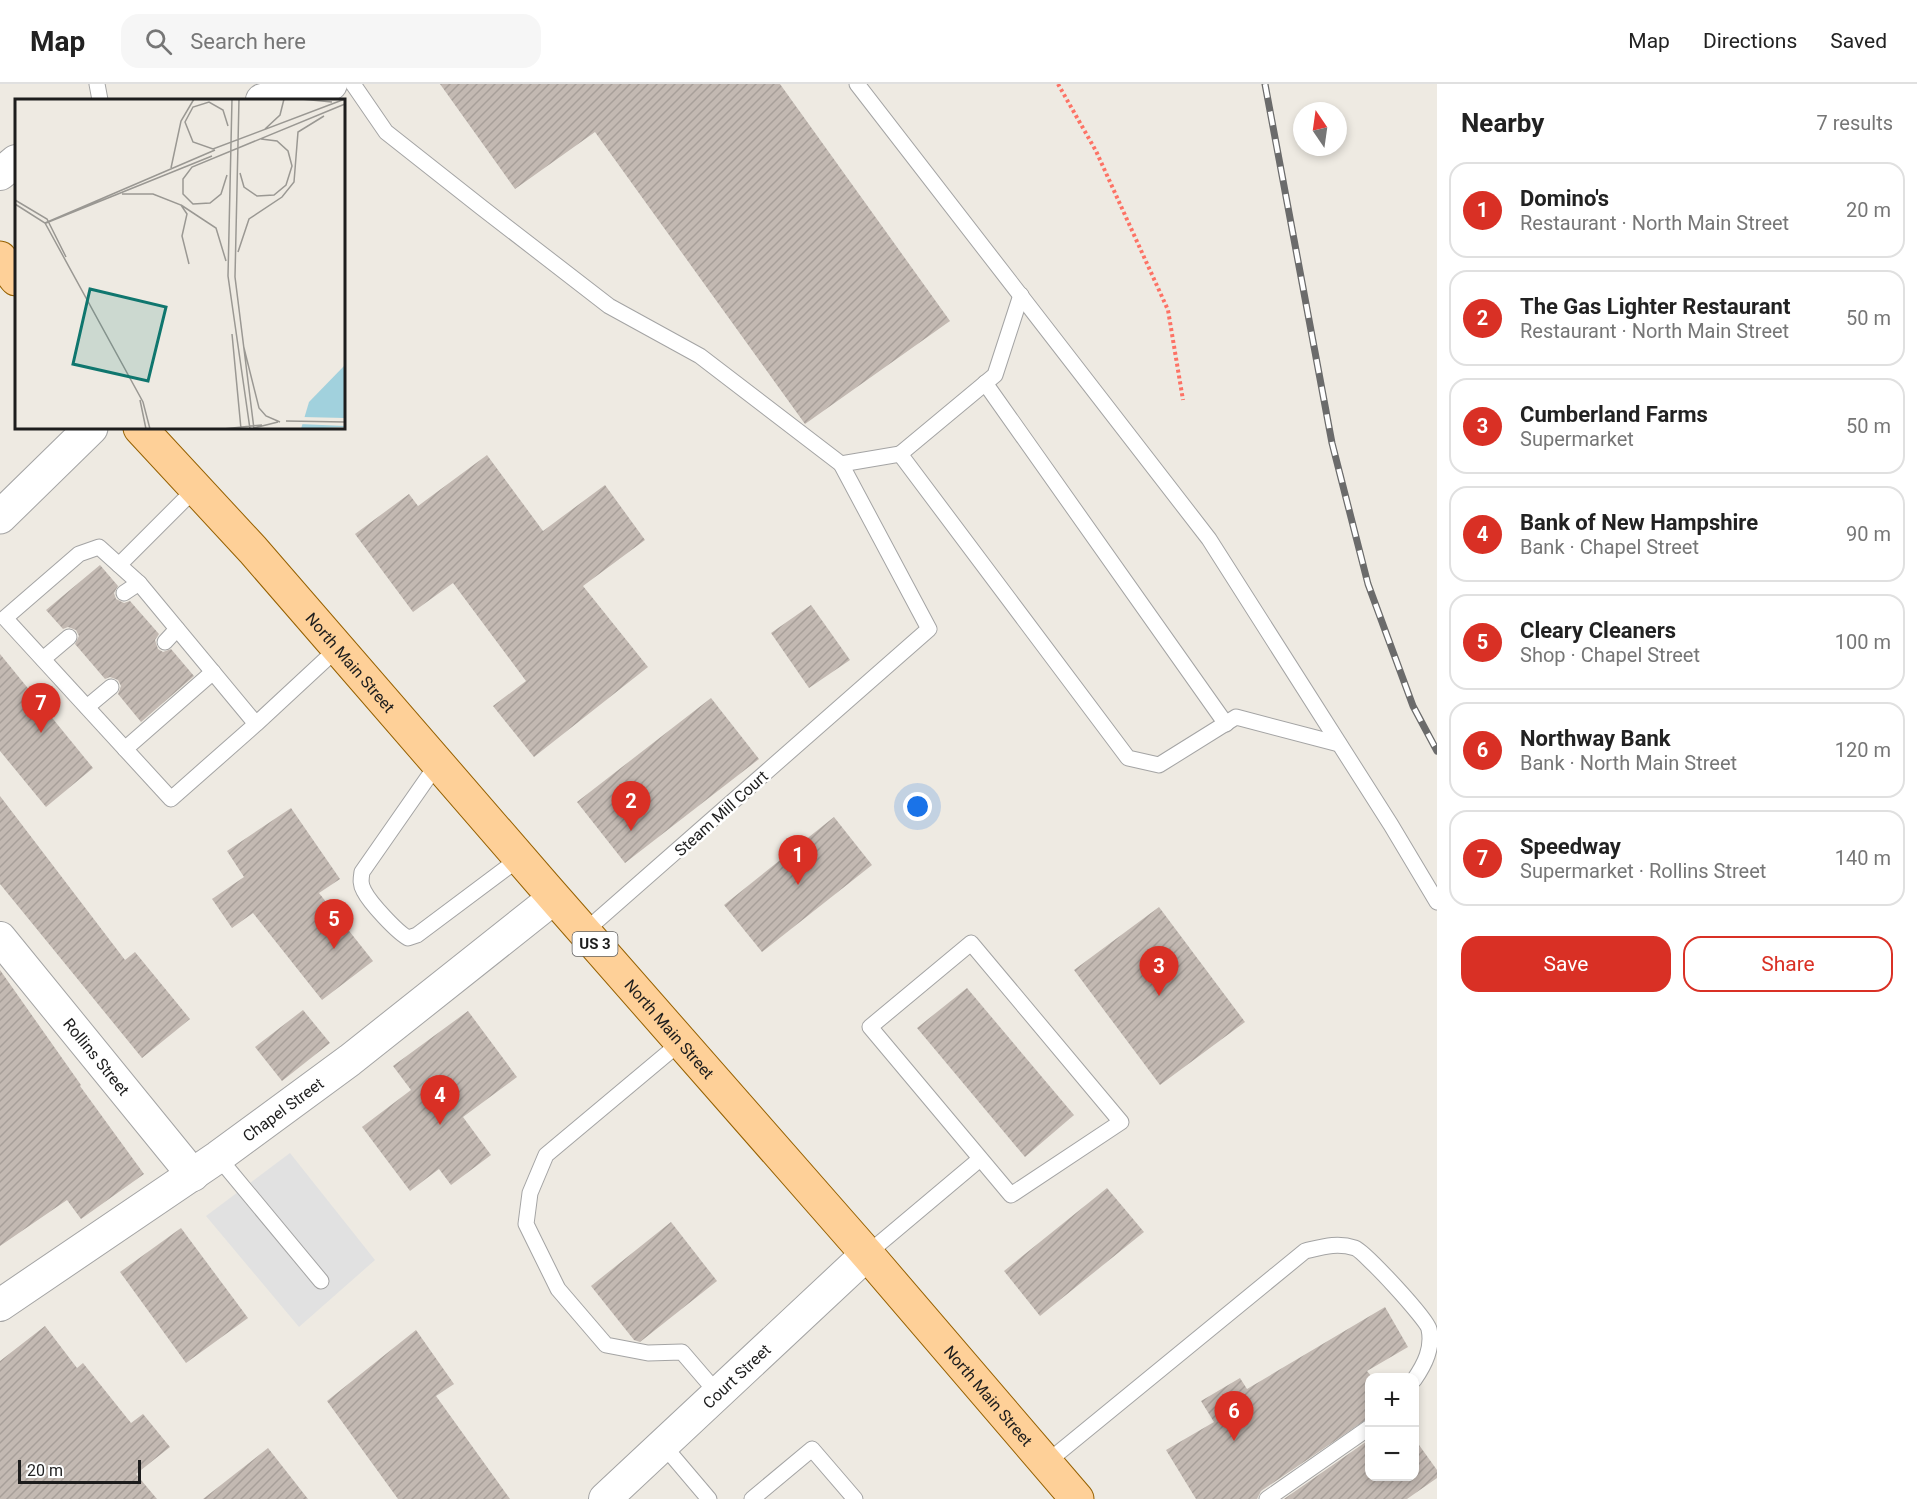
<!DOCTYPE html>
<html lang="en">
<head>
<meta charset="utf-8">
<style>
  body { margin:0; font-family:Roboto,sans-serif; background:#f6f6f6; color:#222 }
  .controls { position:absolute; right:18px; bottom:18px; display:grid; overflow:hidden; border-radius:12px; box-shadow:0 3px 9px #0003 }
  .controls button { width:54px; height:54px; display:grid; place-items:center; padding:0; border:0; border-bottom:2px solid #e0e0e0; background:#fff; color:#222; font:30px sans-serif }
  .compass { position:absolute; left:1293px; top:18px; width:54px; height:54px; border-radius:50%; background:#fff; box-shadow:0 3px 9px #0003; rotate:347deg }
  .scale { position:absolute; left:18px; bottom:15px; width:123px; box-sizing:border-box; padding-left:6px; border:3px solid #1d1d1d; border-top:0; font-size:16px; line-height:21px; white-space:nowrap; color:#1d1d1d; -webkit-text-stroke:4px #fff; paint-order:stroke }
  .you { position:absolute; left:918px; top:723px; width:21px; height:21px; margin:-15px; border:4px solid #fff; border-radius:50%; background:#1a73e8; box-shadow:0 0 0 9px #1a73e833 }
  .badge { display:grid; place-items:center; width:39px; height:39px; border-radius:50%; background:#d93025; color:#fff; font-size:20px; font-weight:700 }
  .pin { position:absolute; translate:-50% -50px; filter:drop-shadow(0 2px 3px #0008) }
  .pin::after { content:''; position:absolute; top:32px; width:21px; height:18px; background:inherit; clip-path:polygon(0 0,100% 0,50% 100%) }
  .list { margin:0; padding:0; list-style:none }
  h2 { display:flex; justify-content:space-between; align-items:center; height:78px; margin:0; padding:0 24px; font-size:26px }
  h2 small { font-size:20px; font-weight:400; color:#767676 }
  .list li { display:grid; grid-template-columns:39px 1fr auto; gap:18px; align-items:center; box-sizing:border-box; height:96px; margin:0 12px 12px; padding:0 12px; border:2px solid #e0e0e0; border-radius:18px }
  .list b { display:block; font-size:22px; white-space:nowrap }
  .list p { margin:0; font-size:20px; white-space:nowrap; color:#767676 }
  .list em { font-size:20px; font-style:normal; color:#767676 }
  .actions { display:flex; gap:12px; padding:18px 24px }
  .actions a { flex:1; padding:14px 0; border:2px solid #d93025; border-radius:18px; text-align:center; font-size:21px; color:#d93025 }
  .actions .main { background:#d93025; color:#fff }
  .icon { flex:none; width:33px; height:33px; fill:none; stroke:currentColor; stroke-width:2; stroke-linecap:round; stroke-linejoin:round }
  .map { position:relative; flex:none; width:1437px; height:1415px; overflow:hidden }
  header { display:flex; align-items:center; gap:36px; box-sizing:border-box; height:84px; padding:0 30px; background:#fff; border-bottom:2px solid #e0e0e0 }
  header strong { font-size:28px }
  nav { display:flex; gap:33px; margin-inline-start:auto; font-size:21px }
  .search { width:420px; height:54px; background:#f6f6f6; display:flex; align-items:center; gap:15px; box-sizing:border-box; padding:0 21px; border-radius:18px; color:#767676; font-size:22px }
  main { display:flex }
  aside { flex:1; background:#fff }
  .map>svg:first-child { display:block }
  .parking { fill:#e1e1e1 }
  .building { fill:url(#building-hatch) }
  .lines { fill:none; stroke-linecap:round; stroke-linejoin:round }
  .service-casing { stroke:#a4a4a4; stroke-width:17 }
  .minor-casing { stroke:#a4a4a4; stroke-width:34 }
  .tertiary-casing { stroke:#a4a4a4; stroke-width:35 }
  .primary-casing { stroke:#966100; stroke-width:35 }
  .path { stroke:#fd7265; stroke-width:4; stroke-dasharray:3 3; stroke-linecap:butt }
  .service { stroke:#fff; stroke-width:15 }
  .minor { stroke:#fff; stroke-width:32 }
  .tertiary { stroke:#fff; stroke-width:33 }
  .primary { stroke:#fed098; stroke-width:33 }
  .rail-casing { stroke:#6b6b6b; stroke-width:7 }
  .rail { stroke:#fff; stroke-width:4.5; stroke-dasharray:14; stroke-linecap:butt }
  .labels { text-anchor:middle; stroke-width:5; stroke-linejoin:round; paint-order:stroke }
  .shield { fill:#fff; stroke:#616161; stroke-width:1.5 }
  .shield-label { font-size:15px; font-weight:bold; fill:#1d1d1d }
  .street-label { font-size:16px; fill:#1d1d1d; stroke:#fff }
  .inset-road { fill:none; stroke:#9a9893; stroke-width:1.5 }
  .view { fill:#0f766e; fill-opacity:0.15; stroke:#0f766e; stroke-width:3 }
  .inset-edge { fill:none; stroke:#1d1d1d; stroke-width:3 }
</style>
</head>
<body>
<header>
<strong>Map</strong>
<div class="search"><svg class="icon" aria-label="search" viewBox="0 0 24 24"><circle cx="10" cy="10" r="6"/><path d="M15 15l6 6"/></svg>Search here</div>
<nav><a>Map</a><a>Directions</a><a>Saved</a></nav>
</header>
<main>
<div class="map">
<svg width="1437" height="1415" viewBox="0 0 1437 1415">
  <defs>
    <pattern id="building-hatch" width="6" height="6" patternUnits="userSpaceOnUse" patternTransform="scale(1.5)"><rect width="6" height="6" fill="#c3b9b2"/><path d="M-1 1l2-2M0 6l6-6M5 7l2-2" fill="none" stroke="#a79f99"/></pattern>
  </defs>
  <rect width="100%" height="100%" fill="#eeeae2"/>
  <!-- parking -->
  <polygon class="parking" points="290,1069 375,1176 299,1243 206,1132"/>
  <!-- building -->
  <g class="building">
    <polygon points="440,0 780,0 950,237 805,340 595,48 515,105"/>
    <polygon points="487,371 543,447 605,401 645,456 583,502 648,583 534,673 493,622 526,597 453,499 413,528 355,450 409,410 418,422"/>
    <polygon points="100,481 118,502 114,509 116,515 124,519 130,517 159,550 155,556 158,565 163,568 171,565 194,592 141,638 118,610 121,602 118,596 110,593 105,595 75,560 79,552 76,546 68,543 63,545 46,526"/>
    <polygon points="811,521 850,576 809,604 771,549"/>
    <polygon points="0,570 93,684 46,723 0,667"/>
    <polygon points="711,614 759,675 625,779 577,718"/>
    <polygon points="0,712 125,876 135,868 190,935 142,974 0,800"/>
    <polygon points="291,724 340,795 319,809 373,877 322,916 253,829 232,844 212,815 244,793 227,767"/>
    <polygon points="834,733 872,781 762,868 724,821"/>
    <polygon points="1159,823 1245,938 1160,1001 1074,886"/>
    <polygon points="0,886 81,1001 80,1002 144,1090 81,1135 67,1116 0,1162"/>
    <polygon points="967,904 1074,1031 1025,1073 917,944"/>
    <polygon points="303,926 330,959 282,997 255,963"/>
    <polygon points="468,927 517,993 463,1033 491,1071 451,1101 439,1085 410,1107 362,1043 411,1006 393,982"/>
    <polygon points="1107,1104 1144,1148 1040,1232 1004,1187"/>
    <polygon points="671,1138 717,1197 640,1258 634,1256 591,1202"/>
    <polygon points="181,1144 248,1234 186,1279 120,1188"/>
    <polygon points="1385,1223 1408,1263 1367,1287 1372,1293 1370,1293 1370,1333 1261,1407 1257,1415 1196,1415 1166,1366 1214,1338 1201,1317 1240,1294 1247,1305"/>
    <polygon points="45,1242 77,1284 83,1279 131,1339 143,1330 170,1363 136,1390 157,1415 0,1415 0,1277"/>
    <polygon points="416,1246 454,1300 436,1312 510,1415 398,1415 327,1317"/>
    <polygon points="1414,1354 1437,1386 1437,1394 1407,1415 1284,1415 1370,1355 1370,1392 1414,1392"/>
    <polygon points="268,1364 308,1415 203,1415"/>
  </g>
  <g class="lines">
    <!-- service casing -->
    <g class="service-casing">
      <g id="service">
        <polyline points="97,0 100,16"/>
        <polyline points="353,0 386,48 481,123 609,222 700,272 841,380 900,370"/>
        <polyline points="857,0 1209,455 1391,741 1437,818"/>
        <polyline points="1021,211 995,291 900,370 1128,674 1159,681 1236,633 1339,660"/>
        <polyline points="985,299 1226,640"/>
        <polyline points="119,481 196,404"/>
        <polyline points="124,509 139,499"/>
        <polyline points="165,558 177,545"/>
        <polyline points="43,575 69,553"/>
        <polyline points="87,623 111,603"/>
        <polyline points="256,640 139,499 99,463 79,470 5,534 171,715 256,640 338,564"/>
        <polyline points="125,665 213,588"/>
        <path d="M438,679L362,788C361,795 360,800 364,807C370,819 397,848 408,854L417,851L520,774"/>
        <polyline points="584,848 929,545 841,380"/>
        <polygon points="971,859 1121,1038 1011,1111 870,943"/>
        <polyline points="681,958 546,1071 530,1109 526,1140 558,1205 606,1261 648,1269 682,1268 719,1311"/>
        <polyline points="218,1073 321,1197"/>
        <polyline points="867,1170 980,1075"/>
        <polyline points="664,1362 709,1415"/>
        <path d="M1046,1379L1305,1167C1322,1163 1337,1158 1355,1164C1364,1167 1427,1235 1429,1245C1433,1264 1425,1280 1414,1296"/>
        <polyline points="752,1415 812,1365 855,1415"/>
        <polyline points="1267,1415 1370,1343"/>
      </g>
    </g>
    <!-- minor casing -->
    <g class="minor-casing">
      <g id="minor">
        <polyline points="262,16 331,0"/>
        <polyline points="0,90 16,77"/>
        <path id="s1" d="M0,854L193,1091"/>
        <path id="s2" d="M0,1221L218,1073L350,976L554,814"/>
        <path id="s3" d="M605,1415L867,1170"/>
      </g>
    </g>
    <!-- tertiary casing -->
    <g class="tertiary-casing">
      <polyline id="tertiary" points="0,433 91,344"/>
    </g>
    <!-- primary casing -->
    <g class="primary-casing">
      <g id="primary">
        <polyline points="0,174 16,195"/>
        <path id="s4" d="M140,344L253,466L545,803L867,1170L1077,1415"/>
      </g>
    </g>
    <!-- path -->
    <polyline class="path" points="1058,0 1096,67 1168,226 1183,316"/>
    <!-- service -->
    <use href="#service" class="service"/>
    <!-- minor -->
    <use href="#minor" class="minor"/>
    <!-- tertiary -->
    <use href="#tertiary" class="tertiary"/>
    <!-- primary -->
    <use href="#primary" class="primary"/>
    <!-- rail casing -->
    <g class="rail-casing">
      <polyline id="rail" points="1265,0 1332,359 1368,500 1413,622 1437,667"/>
    </g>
    <!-- rail -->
    <use href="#rail" class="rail"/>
  </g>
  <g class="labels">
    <!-- shield labels -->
    <rect class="shield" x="572.5" y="848" width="45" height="24" rx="4.5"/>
    <g class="shield-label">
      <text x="595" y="865">US 3</text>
    </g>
    <!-- street labels -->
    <g class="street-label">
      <text dy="6" stroke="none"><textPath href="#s4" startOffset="315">North Main Street</textPath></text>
      <text transform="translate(721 729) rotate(-42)" y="6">Steam Mill Court</text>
      <text dy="6" stroke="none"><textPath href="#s4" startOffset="801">North Main Street</textPath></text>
      <text dy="6" stroke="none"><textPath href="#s1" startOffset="153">Rollins Street</textPath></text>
      <text dy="6" stroke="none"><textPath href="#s2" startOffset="344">Chapel Street</textPath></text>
      <text dy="6" stroke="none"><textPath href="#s3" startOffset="180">Court Street</textPath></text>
      <text dy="6" stroke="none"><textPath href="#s4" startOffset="1287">North Main Street</textPath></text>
    </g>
  </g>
  <!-- overview -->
  <g transform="translate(15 15)">
    <rect width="330" height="330" fill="#eeeae2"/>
    <path d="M330,266V328L286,330L294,303Z" fill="#a1d1dd"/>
    <path d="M287,318L330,319V327L284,325Z" fill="#eeeae2"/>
    <path class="inset-road" d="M217,0L213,177L235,330M224,0L220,178L239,330M286,0L317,3M213,27L208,11L194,3L178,8L170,23L178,43L198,50L330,0M250,30L265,16L269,0M156,69L166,22L179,0M225,74L229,88L242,97L259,96L271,86L277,67L273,52L262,42L246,40M212,76L206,95L195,104L178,105L168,95V80L177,68L330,5M107,95H138L166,106L172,115L167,137L174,165M0,101L32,120L51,158M0,105L30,124L128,303L135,330M166,106L201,129L211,162M30,124L200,51M31,124L197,57M223,153L234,120L267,98L279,83L283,33L309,17M217,235L226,330M229,249L244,309L251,317L265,323M125,301L131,330M271,322L330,323M239,329L263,323M208,330L247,326"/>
    <path class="view" d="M75,190L151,208L133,282L58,265Z"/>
    <rect width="330" height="330" class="inset-edge"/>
  </g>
</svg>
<div class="controls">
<button>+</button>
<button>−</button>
</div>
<svg class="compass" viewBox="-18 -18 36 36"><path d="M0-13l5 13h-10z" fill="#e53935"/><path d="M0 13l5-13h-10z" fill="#767676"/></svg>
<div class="scale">20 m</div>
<div class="you"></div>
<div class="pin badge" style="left:798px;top:801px">1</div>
<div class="pin badge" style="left:631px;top:747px">2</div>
<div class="pin badge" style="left:1159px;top:912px">3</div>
<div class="pin badge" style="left:440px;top:1041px">4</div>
<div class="pin badge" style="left:334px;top:865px">5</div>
<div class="pin badge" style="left:1234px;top:1357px">6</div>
<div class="pin badge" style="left:41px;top:649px">7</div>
</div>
<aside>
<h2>Nearby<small>7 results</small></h2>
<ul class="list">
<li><span class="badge">1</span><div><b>Domino's</b><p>Restaurant · North Main Street</p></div><em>20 m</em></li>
<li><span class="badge">2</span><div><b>The Gas Lighter Restaurant</b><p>Restaurant · North Main Street</p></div><em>50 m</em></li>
<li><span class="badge">3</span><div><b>Cumberland Farms</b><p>Supermarket</p></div><em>50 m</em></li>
<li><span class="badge">4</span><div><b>Bank of New Hampshire</b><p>Bank · Chapel Street</p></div><em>90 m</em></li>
<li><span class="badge">5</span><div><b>Cleary Cleaners</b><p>Shop · Chapel Street</p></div><em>100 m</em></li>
<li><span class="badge">6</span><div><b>Northway Bank</b><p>Bank · North Main Street</p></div><em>120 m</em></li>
<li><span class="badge">7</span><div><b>Speedway</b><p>Supermarket · Rollins Street</p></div><em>140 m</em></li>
</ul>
<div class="actions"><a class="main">Save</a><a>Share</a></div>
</aside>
</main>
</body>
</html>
